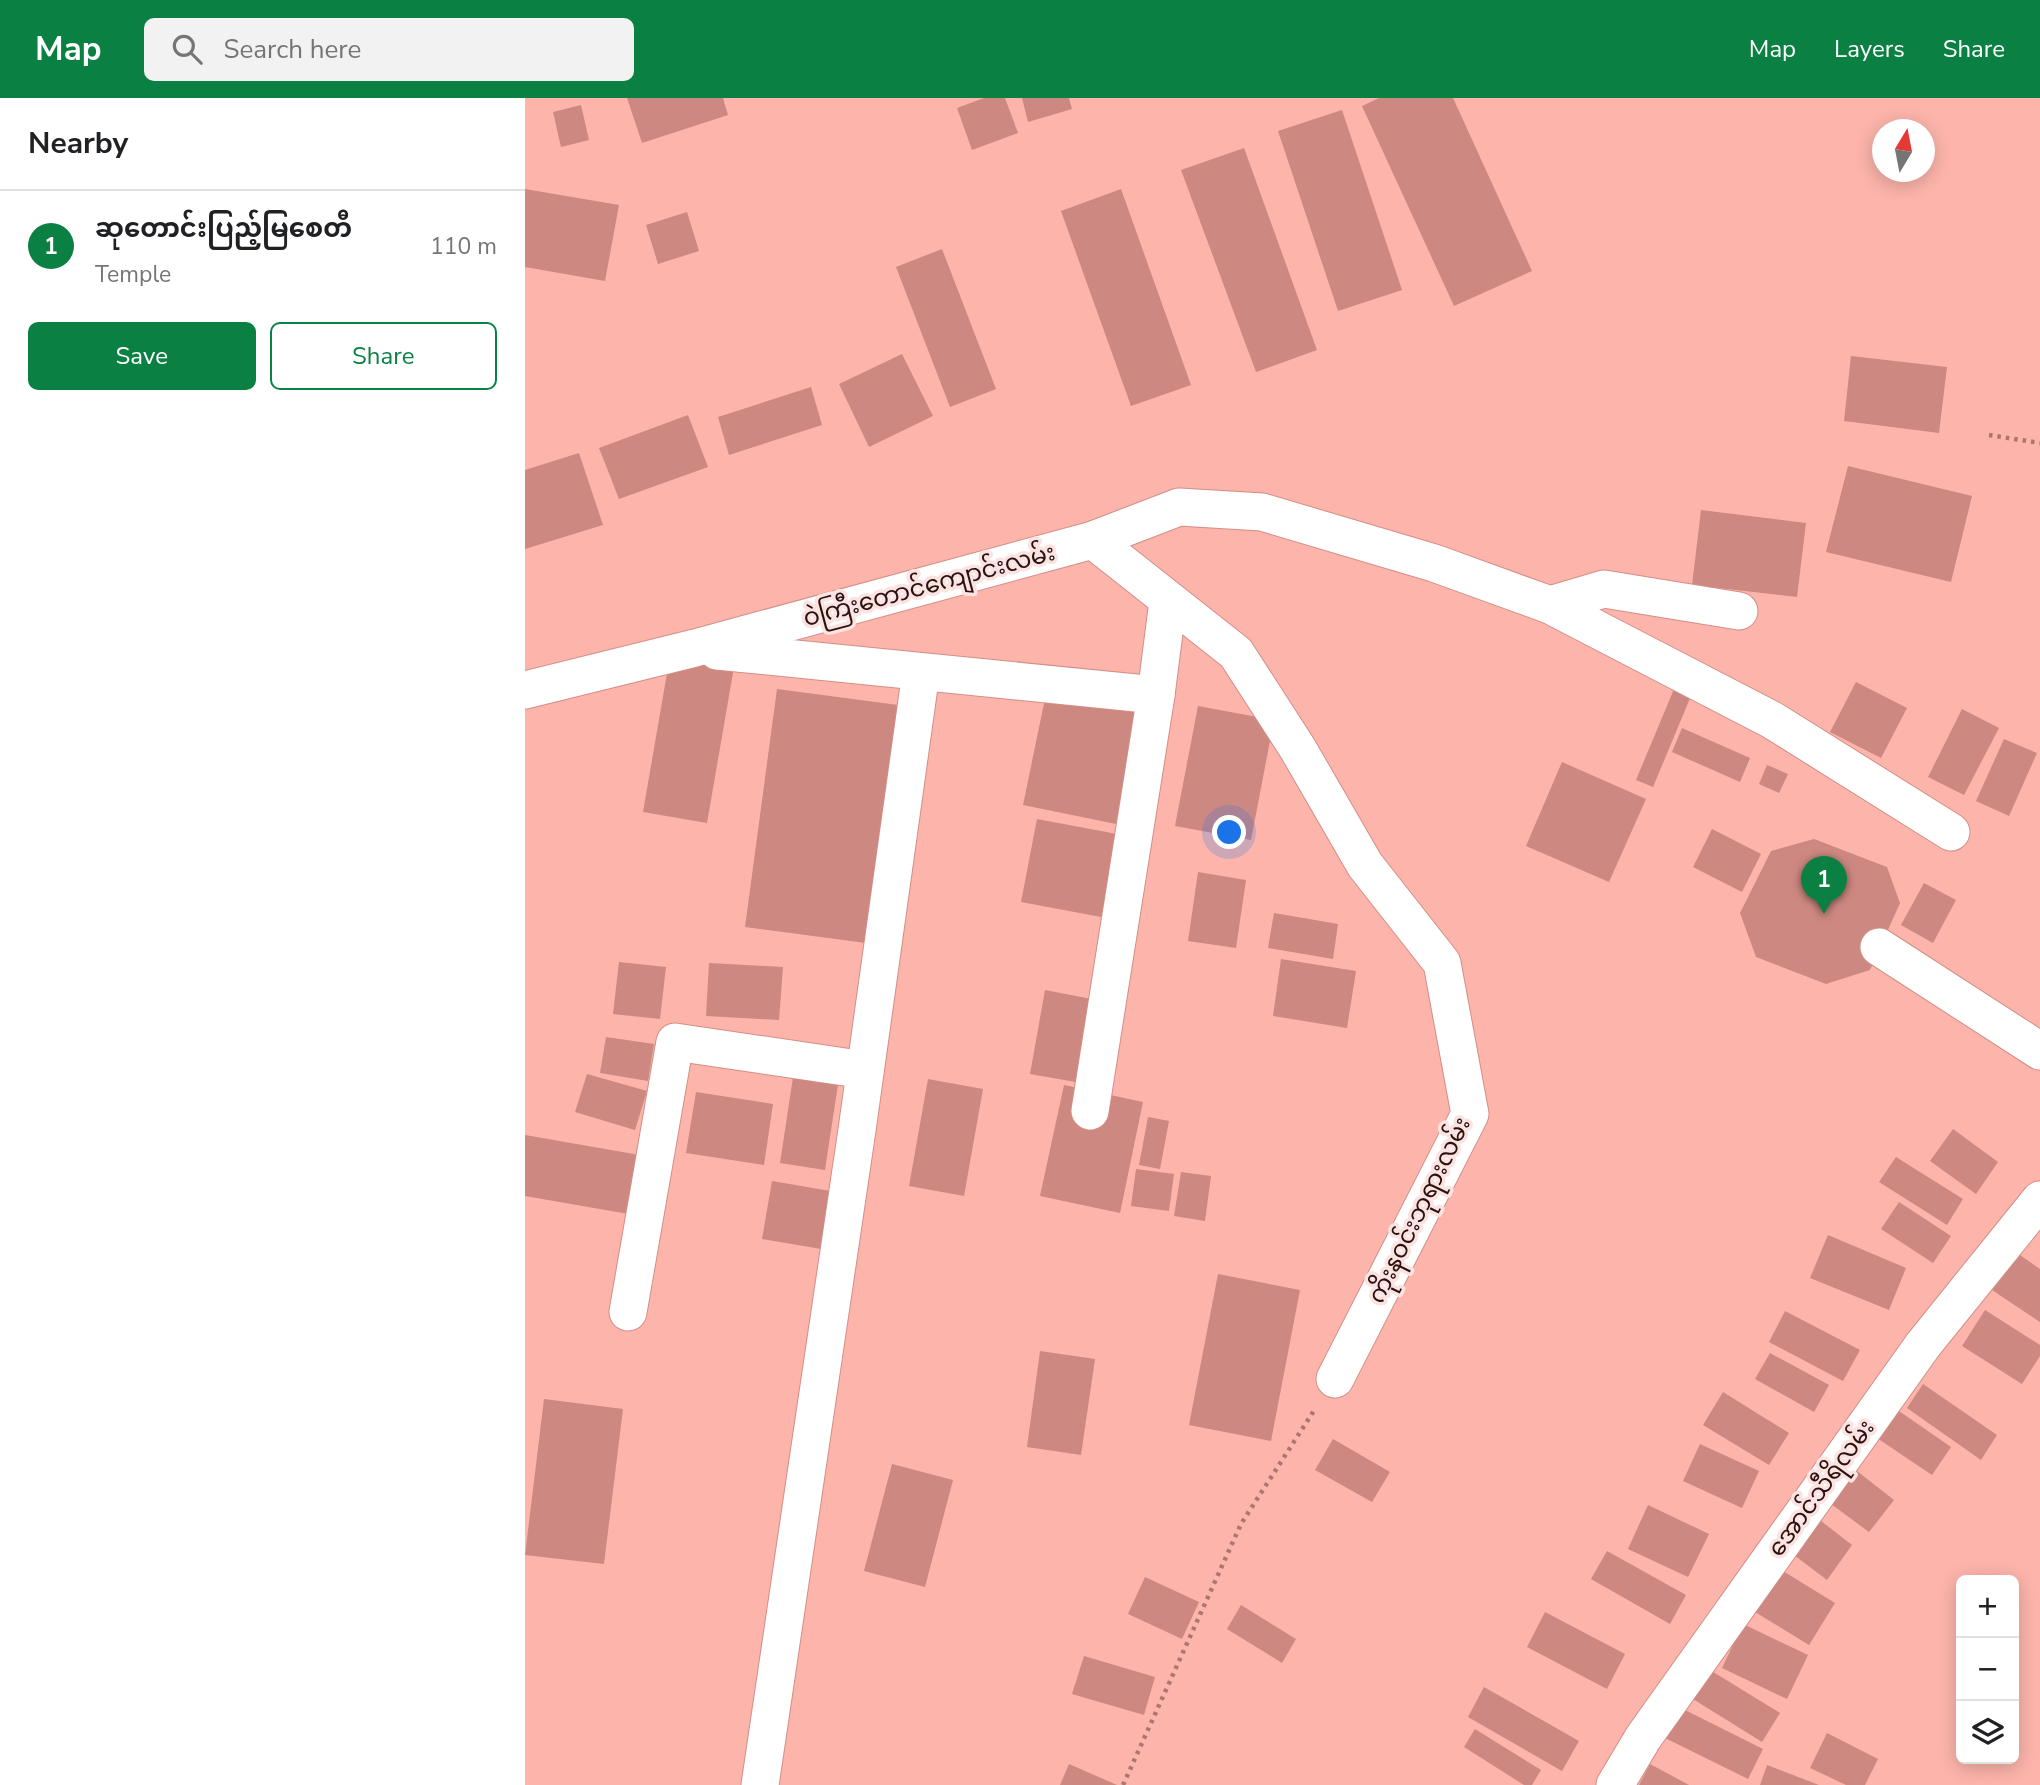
<!DOCTYPE html>
<html lang="en">
<head>
<meta charset="utf-8">
<style>
  body { margin:0; font-family:"Nunito Sans","Noto Sans Myanmar",sans-serif; background:#f2f2f2; color:#202124 }
  .controls { position:absolute; right:21px; bottom:21px; display:grid; overflow:hidden; border-radius:10px; box-shadow:0 4px 18px #0003 }
  .controls button { width:63px; height:63px; display:grid; place-items:center; padding:0; border:0; border-bottom:2px solid #e0e0e0; background:#fff; color:#202124; font:35px sans-serif }
  .compass { position:absolute; left:1347px; top:21px; width:63px; height:63px; border-radius:50%; background:#fff; box-shadow:0 4px 18px #0003; rotate:10deg }
  .you { position:absolute; left:705px; top:735px; width:24px; height:24px; margin:-18px; border:5px solid #fff; border-radius:50%; background:#1a73e8; box-shadow:0 0 0 10px #1a73e833 }
  .badge { display:grid; place-items:center; width:46px; height:46px; border-radius:50%; background:#0b8043; color:#fff; font-size:23px; font-weight:700 }
  .pin { position:absolute; translate:-50% -58px; filter:drop-shadow(0 2px 4px #0008) }
  .pin::after { content:''; position:absolute; top:37px; width:24px; height:21px; background:inherit; clip-path:polygon(0 0,100% 0,50% 100%) }
  .list { margin:0; padding:0; list-style:none }
  h2 { display:flex; justify-content:space-between; align-items:center; height:91px; margin:0; padding:0 28px; font-size:30px }
  h2 small { font-size:23px; font-weight:400; color:#757577 }
  .list li { display:grid; grid-template-columns:46px 1fr auto; gap:21px; align-items:center; box-sizing:border-box; height:112px; padding:0 28px; border-top:2px solid #e0e0e0 }
  .list b { display:block; font-size:26px; white-space:nowrap }
  .list p { margin:0; font-size:23px; white-space:nowrap; color:#757577 }
  .list em { font-size:23px; font-style:normal; color:#757577 }
  .actions { display:flex; gap:14px; padding:21px 28px }
  .actions a { flex:1; padding:16px 0; border:2px solid #0b8043; border-radius:10px; text-align:center; font-size:24px; color:#0b8043 }
  .actions .main { background:#0b8043; color:#fff }
  .icon { flex:none; width:38px; height:38px; fill:none; stroke:currentColor; stroke-width:2; stroke-linecap:round; stroke-linejoin:round }
  .map { position:relative; flex:none; width:1515px; height:1687px; overflow:hidden }
  header { display:flex; align-items:center; gap:42px; box-sizing:border-box; height:98px; padding:0 35px; background:#0b8043; color:#fff }
  header strong { font-size:33px }
  nav { display:flex; gap:38px; margin-inline-start:auto; font-size:24px }
  .search { width:490px; height:63px; background:#f2f2f2; display:flex; align-items:center; gap:18px; box-sizing:border-box; padding:0 24px; border-radius:10px; color:#757577; font-size:26px }
  main { display:flex }
  aside { flex:1; background:#fff }
  .map>svg:first-child { display:block }
  .building { fill:#cd8881 }
  .lines { fill:none; stroke-linecap:round; stroke-linejoin:round }
  .minor-casing { stroke:#d38e86; stroke-width:39 }
  .path { stroke:#ac7670; stroke-width:4.5; stroke-dasharray:3.5 5; stroke-linecap:butt }
  .minor { stroke:#fff; stroke-width:37 }
  .labels { text-anchor:middle; stroke-width:7; stroke-linejoin:round; paint-order:stroke }
  .street-label { font-size:24px; fill:#2a110f; stroke:#fae3e0 }
</style>
</head>
<body>
<header>
<strong>Map</strong>
<div class="search"><svg class="icon" aria-label="search" viewBox="0 0 24 24"><circle cx="10" cy="10" r="6"/><path d="M15 15l6 6"/></svg>Search here</div>
<nav><a>Map</a><a>Layers</a><a>Share</a></nav>
</header>
<main>
<aside>
<h2>Nearby<small></small></h2>
<ul class="list">
<li><span class="badge">1</span><div><b>ဆုတောင်းပြည့်မြစေတီ</b><p>Temple</p></div><em>110 m</em></li>
</ul>
<div class="actions"><a class="main">Save</a><a>Share</a></div>
</aside>
<div class="map">
<svg width="1515" height="1687" viewBox="0 0 1515 1687">
  <rect width="100%" height="100%" fill="#fcb4ab"/>
  <!-- building -->
  <g class="building">
    <polygon points="102,0 198,0 203,17 117,45"/>
    <polygon points="459,0 480,0 493,35 447,52 432,10"/>
    <polygon points="497,0 544,0 547,11 503,24"/>
    <polygon points="854,0 928,0 1007,173 929,208 837,8"/>
    <polygon points="56,7 64,42 36,49 28,14"/>
    <polygon points="817,12 877,192 813,213 753,33"/>
    <polygon points="719,50 792,252 731,274 656,72"/>
    <polygon points="0,91 94,107 80,183 0,169"/>
    <polygon points="596,91 666,287 606,308 536,113"/>
    <polygon points="162,114 174,153 133,166 121,127"/>
    <polygon points="417,151 471,291 425,309 371,169"/>
    <polygon points="377,256 408,318 344,349 314,286"/>
    <polygon points="1326,258 1422,269 1414,335 1319,323"/>
    <polygon points="286,289 297,327 204,357 193,319"/>
    <polygon points="163,317 183,369 94,401 74,350"/>
    <polygon points="54,355 78,427 0,451 0,372"/>
    <polygon points="1323,368 1447,398 1426,484 1301,454"/>
    <polygon points="1176,412 1281,425 1272,499 1167,487"/>
    <polygon points="145,558 209,569 182,725 118,714"/>
    <polygon points="527,567 629,588 601,728 498,707"/>
    <polygon points="1154,579 1171,586 1128,689 1111,682"/>
    <polygon points="1331,584 1382,610 1356,660 1305,634"/>
    <polygon points="252,591 373,607 341,845 220,829"/>
    <polygon points="673,608 749,622 726,742 650,728"/>
    <polygon points="1437,611 1474,630 1439,697 1403,679"/>
    <polygon points="1157,630 1225,660 1215,684 1147,654"/>
    <polygon points="1479,641 1512,655 1484,718 1451,703"/>
    <polygon points="1037,664 1121,701 1084,784 1001,748"/>
    <polygon points="1242,667 1263,676 1254,695 1234,686"/>
    <polygon points="512,721 608,739 592,822 496,804"/>
    <polygon points="1187,731 1236,756 1217,794 1168,769"/>
    <polygon points="1289,741 1362,769 1375,805 1345,872 1301,886 1231,859 1215,815 1246,753"/>
    <polygon points="673,774 721,782 711,850 663,843"/>
    <polygon points="1399,785 1431,802 1408,845 1376,827"/>
    <polygon points="749,815 813,826 808,861 743,850"/>
    <polygon points="756,861 831,873 822,930 748,918"/>
    <polygon points="94,864 141,869 135,921 88,916"/>
    <polygon points="184,865 258,869 254,922 181,918"/>
    <polygon points="520,892 582,904 568,987 505,976"/>
    <polygon points="81,939 129,946 123,983 75,975"/>
    <polygon points="272,953 317,960 300,1072 255,1065"/>
    <polygon points="62,976 122,993 110,1032 50,1014"/>
    <polygon points="403,981 458,991 439,1098 384,1088"/>
    <polygon points="539,987 618,1004 595,1115 515,1098"/>
    <polygon points="171,994 248,1006 239,1067 161,1055"/>
    <polygon points="623,1019 644,1023 635,1071 614,1067"/>
    <polygon points="1428,1031 1473,1064 1451,1096 1405,1063"/>
    <polygon points="0,1037 126,1059 115,1118 0,1098"/>
    <polygon points="1371,1059 1438,1101 1422,1127 1354,1084"/>
    <polygon points="611,1071 649,1076 644,1113 606,1108"/>
    <polygon points="656,1074 686,1078 680,1123 649,1118"/>
    <polygon points="247,1083 323,1096 314,1154 237,1141"/>
    <polygon points="1374,1104 1426,1138 1408,1165 1356,1131"/>
    <polygon points="1303,1137 1381,1170 1364,1212 1285,1180"/>
    <polygon points="1492,1155 1515,1171 1515,1224 1467,1192"/>
    <polygon points="693,1176 775,1192 746,1343 664,1327"/>
    <polygon points="1460,1212 1515,1247 1515,1258 1497,1286 1437,1248"/>
    <polygon points="1260,1213 1335,1252 1318,1283 1244,1244"/>
    <polygon points="515,1253 570,1261 556,1357 502,1349"/>
    <polygon points="1245,1255 1304,1287 1289,1314 1230,1281"/>
    <polygon points="1398,1286 1472,1337 1456,1362 1382,1310"/>
    <polygon points="1198,1294 1264,1335 1244,1367 1178,1327"/>
    <polygon points="19,1301 98,1311 79,1466 0,1457"/>
    <polygon points="1371,1311 1426,1349 1407,1377 1352,1340"/>
    <polygon points="808,1341 865,1374 847,1404 790,1372"/>
    <polygon points="1175,1346 1234,1373 1217,1410 1158,1383"/>
    <polygon points="367,1366 428,1382 400,1489 339,1473"/>
    <polygon points="1323,1366 1369,1402 1344,1434 1298,1400"/>
    <polygon points="1123,1407 1184,1436 1163,1479 1103,1451"/>
    <polygon points="1287,1416 1327,1447 1302,1482 1261,1451"/>
    <polygon points="1082,1453 1161,1497 1145,1526 1066,1481"/>
    <polygon points="1243,1464 1310,1505 1284,1547 1217,1506"/>
    <polygon points="620,1479 674,1504 657,1541 603,1516"/>
    <polygon points="716,1507 771,1541 757,1565 702,1531"/>
    <polygon points="1020,1514 1100,1556 1082,1591 1002,1549"/>
    <polygon points="1218,1526 1283,1557 1262,1601 1197,1570"/>
    <polygon points="559,1558 630,1579 619,1617 547,1596"/>
    <polygon points="1185,1572 1255,1615 1237,1644 1168,1601"/>
    <polygon points="959,1589 1054,1643 1037,1673 943,1619"/>
    <polygon points="1146,1605 1238,1651 1223,1681 1132,1636"/>
    <polygon points="950,1631 1016,1672 1007,1687 999,1687 939,1649"/>
    <polygon points="1302,1635 1353,1661 1340,1687 1321,1687 1285,1670"/>
    <polygon points="544,1666 592,1687 535,1687"/>
    <polygon points="1125,1666 1164,1687 1114,1687"/>
    <polygon points="1242,1667 1294,1687 1235,1687"/>
  </g>
  <g class="lines">
    <!-- minor casing -->
    <g class="minor-casing">
      <g id="minor">
        <polyline points="568,442 711,555 773,651 840,767 917,865 945,1016 810,1281"/>
        <polyline points="1025,507 1079,491 1214,513"/>
        <polyline points="192,553 631,597"/>
        <polyline points="0,592 170,550 568,442 654,409 737,414 909,465 1025,507 1247,622 1426,734"/>
        <polyline points="1354,849 1515,953"/>
        <polyline points="565,1013 631,597 643,503"/>
        <polyline points="103,1214 150,944 340,972"/>
        <polyline points="235,1687 332,1032 396,574"/>
        <polyline points="1090,1687 1118,1640 1398,1247 1515,1102"/>
      </g>
    </g>
    <!-- path -->
    <g class="path">
      <polyline points="1464,337 1515,345"/>
      <polyline points="598,1687 716,1426 790,1311"/>
    </g>
    <!-- minor -->
    <use href="#minor" class="minor"/>
  </g>
  <g class="labels">
    <!-- street labels -->
    <g class="street-label">
      <text transform="translate(404 487) rotate(-15)" y="8">ဝဲကြီးတောင်ကျောင်းလမ်း</text>
      <text transform="translate(894 1112) rotate(-64)" y="8">ကိုးနဝင်းဘုရားလမ်း</text>
      <text transform="translate(1296 1390) rotate(-54)" y="8">အောင်သီရိလမ်း</text>
    </g>
  </g>
</svg>
<div class="controls">
<button>+</button>
<button>−</button>
<button><svg class="icon" aria-label="layers" viewBox="0 0 24 24"><path d="M12 4l9 5-9 5-9-5zM3 14l9 5 9-5"/></svg></button>
</div>
<svg class="compass" viewBox="-18 -18 36 36"><path d="M0-13l5 13h-10z" fill="#e53935"/><path d="M0 13l5-13h-10z" fill="#757577"/></svg>
<div class="you"></div>
<div class="pin badge" style="left:1299px;top:816px">1</div>
</div>
</main>
</body>
</html>
